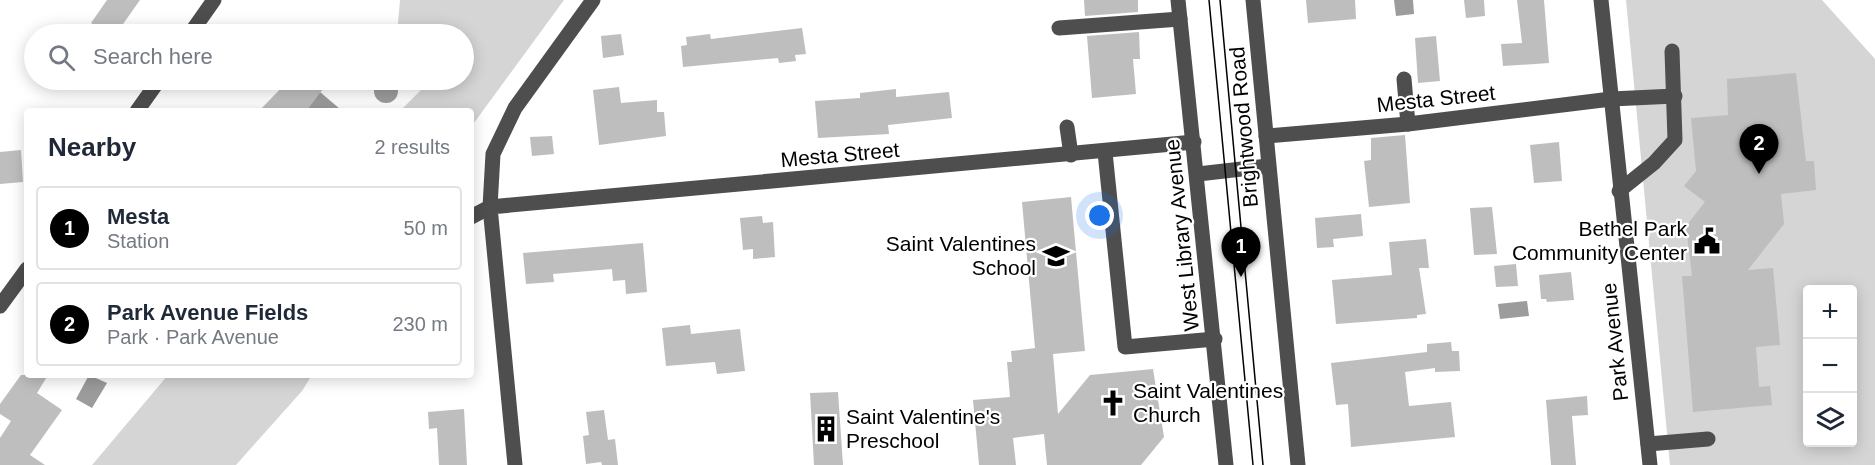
<!DOCTYPE html>
<html lang="en">
<head>
<meta charset="utf-8">
<style>
  body { margin:0; font-family:Helvetica,sans-serif; background:#f2f2f3; color:#1f2937 }
  .controls { position:absolute; right:18px; bottom:18px; display:grid; overflow:hidden; border-radius:6px; box-shadow:0 3px 15px #0003 }
  .controls button { width:54px; height:54px; display:grid; place-items:center; padding:0; border:0; border-bottom:2px solid #e0e1e3; background:#fff; color:#1f2937; font:30px sans-serif }
  .you { position:absolute; left:1100px; top:216px; width:21px; height:21px; margin:-15px; border:4px solid #fff; border-radius:50%; background:#1a73e8; box-shadow:0 0 0 9px #1a73e833 }
  .badge { display:grid; place-items:center; width:39px; height:39px; border-radius:50%; background:#000; color:#fff; font-size:20px; font-weight:700 }
  .pin { position:absolute; translate:-50% -50px; filter:drop-shadow(0 2px 3px #0008) }
  .pin::after { content:''; position:absolute; top:32px; width:21px; height:18px; background:inherit; clip-path:polygon(0 0,100% 0,50% 100%) }
  .list { margin:0; padding:0; list-style:none }
  h2 { display:flex; justify-content:space-between; align-items:center; height:78px; margin:0; padding:0 24px; font-size:26px }
  h2 small { font-size:20px; font-weight:400; color:#747a83 }
  .list li { display:grid; grid-template-columns:39px 1fr auto; gap:18px; align-items:center; box-sizing:border-box; height:84px; margin:0 12px 12px; padding:0 12px; border:2px solid #e0e1e3; border-radius:6px }
  .list b { display:block; font-size:22px; white-space:nowrap }
  .list p { margin:0; font-size:20px; white-space:nowrap; color:#747a83 }
  .list em { font-size:20px; font-style:normal; color:#747a83 }
  .icon { flex:none; width:33px; height:33px; fill:none; stroke:currentColor; stroke-width:2; stroke-linecap:round; stroke-linejoin:round }
  .map { position:relative; flex:none; width:1875px; height:465px; overflow:hidden }
  .search { position:absolute; background:#fff; box-shadow:0 3px 15px #0003; left:24px; top:24px; width:450px; height:66px; display:flex; align-items:center; gap:15px; box-sizing:border-box; padding:0 21px; border-radius:33px; color:#747a83; font-size:22px }
  .panel { position:absolute; background:#fff; box-shadow:0 3px 15px #0003; left:24px; top:108px; width:450px; height:270px; border-radius:6px }
  .map>svg:first-child { display:block }
  .green { fill:#d5d5d5; fill-rule:evenodd }
  .water { fill:#9c9c9c }
  .building { fill:#bebebe }
  .lines { fill:none; stroke-linecap:round; stroke-linejoin:round }
  .minor { stroke:#4e4e4e; stroke-width:15 }
  .tram { stroke:#000; stroke-width:1.5 }
  .labels { text-anchor:middle; stroke-width:4.5; stroke-linejoin:round; paint-order:stroke }
  .street-label { font-size:21px; fill:#000; stroke:#fff }
  .poi-label { font-size:21px; fill:#000; stroke:#fff; text-anchor:end }
</style>
</head>
<body>
<div class="map">
<svg width="1875" height="465" viewBox="0 0 1875 465">
  <rect width="100%" height="100%" fill="#fff"/>
  <!-- green -->
  <g class="green">
    <polygon points="400,0 564,0 471,127 471,111 400,111 431,80 464,80 464,34 397,34"/>
    <path d="M1626,0H1822L1875,59V465H1670ZM1808,290H1852V442H1808Z"/>
    <polygon points="168,375 312,375 302,391 236,465 92,465"/>
  </g>
  <!-- water -->
  <g class="water">
    <polygon points="1394,0 1413,0 1414,14 1396,16"/>
    <circle cx="386" cy="91" r="12"/>
    <polygon points="320,92 340,109 339,111 306,111"/>
    <polygon points="1527,301 1529,316 1500,319 1498,304"/>
    <polygon points="89,375 107,383 92,408 76,399"/>
  </g>
  <!-- building -->
  <g class="building">
    <polygon points="107,0 140,0 116,34 109,34 91,23"/>
    <polygon points="1084,0 1138,0 1138,12 1085,16"/>
    <polygon points="1306,0 1355,0 1356,19 1308,23"/>
    <polygon points="1464,0 1484,0 1485,16 1466,18"/>
    <polygon points="1517,0 1544,0 1549,63 1503,66 1501,44 1522,43"/>
    <polygon points="802,28 806,54 795,55 796,61 779,63 778,58 683,67 681,46 687,45 686,37 710,34 711,39"/>
    <polygon points="1139,32 1140,59 1133,59 1136,94 1092,98 1087,36"/>
    <polygon points="621,34 624,55 603,58 601,36"/>
    <polygon points="1436,36 1440,81 1418,83 1415,38"/>
    <polygon points="1796,73 1806,161 1814,161 1816,190 1781,194 1784,224 1748,270 1773,268 1780,345 1756,347 1759,387 1770,386 1772,405 1693,412 1682,276 1692,276 1686,226 1705,202 1684,186 1696,171 1691,118 1728,115 1727,79"/>
    <polygon points="289,80 330,80 306,111 259,111"/>
    <polygon points="619,87 621,103 657,100 657,112 664,112 666,136 599,145 593,90"/>
    <polygon points="896,89 896,97 949,92 952,118 888,125 889,134 818,138 815,101 860,98 860,93"/>
    <polygon points="1405,135 1410,203 1369,207 1364,161 1371,160 1371,138"/>
    <polygon points="552,136 554,154 532,156 530,137"/>
    <polygon points="1559,142 1562,181 1534,183 1530,145"/>
    <polygon points="21,150 23,182 0,184 0,152"/>
    <polygon points="1071,197 1085,351 1053,354 1058,414 1090,375 1153,369 1164,437 1141,465 1047,465 1044,434 1013,438 1016,465 979,465 973,400 1010,397 1007,362 1012,362 1011,351 1035,348 1022,202"/>
    <polygon points="1492,207 1497,254 1474,255 1470,208"/>
    <polygon points="1361,214 1363,236 1333,239 1334,247 1317,248 1315,218"/>
    <polygon points="762,216 763,223 773,222 775,257 753,259 753,249 743,250 740,218"/>
    <polygon points="1426,239 1429,268 1419,268 1426,314 1417,315 1417,318 1336,324 1332,280 1392,275 1389,242"/>
    <polygon points="643,243 647,292 626,294 625,280 613,281 612,269 553,274 554,282 526,284 523,253"/>
    <polygon points="1516,264 1518,286 1496,287 1494,266"/>
    <polygon points="1571,272 1574,300 1547,302 1546,299 1541,299 1539,275"/>
    <polygon points="690,325 691,334 740,329 745,371 717,374 715,362 666,366 662,328"/>
    <polygon points="1451,342 1452,351 1459,351 1460,371 1435,372 1435,368 1405,372 1409,406 1451,402 1455,437 1351,447 1348,404 1336,405 1331,363 1427,352 1427,344"/>
    <polygon points="21,375 48,375 37,393 62,410 30,455 45,465 0,465 0,438 11,421 0,414 0,404"/>
    <polygon points="838,392 843,465 814,465 810,393"/>
    <polygon points="1587,396 1588,415 1572,416 1576,465 1551,465 1546,400"/>
    <polygon points="464,409 467,465 439,465 437,428 429,429 428,412"/>
    <polygon points="604,410 608,440 615,439 618,465 602,465 601,462 586,464 583,436 589,435 586,412"/>
  </g>
  <g class="lines">
    <!-- minor -->
    <g class="minor">
      <polyline points="1178,0 1226,465"/>
      <polyline points="1253,0 1298,465"/>
      <polyline points="1601,0 1650,465"/>
      <polyline points="1059,28 1180,19"/>
      <polyline points="190,34 214,0"/>
      <polyline points="1404,79 1408,124"/>
      <polyline points="137,111 159,80"/>
      <polyline points="1067,127 1071,155"/>
      <polyline points="1266,136 1408,124 1611,99 1675,96"/>
      <polyline points="1105,152 1125,347 1215,339"/>
      <polyline points="1198,174 1268,166"/>
      <polyline points="1619,191 1654,163 1675,140 1672,51"/>
      <polyline points="471,217 490,207 493,154 515,108 593,0"/>
      <polyline points="0,306 27,269"/>
      <polyline points="1648,444 1708,439"/>
      <polyline points="515,465 490,207 1194,142"/>
    </g>
    <!-- tram -->
    <g class="tram">
      <polyline points="1209,0 1253,465"/>
      <polyline points="1220,0 1263,465"/>
    </g>
  </g>
  <!-- icons -->
  <defs>
    <g id="civic-bare" transform="scale(2.07)"><path d="M-.6-6.5H3V-4.5H.6V-3L4-1V1h2V6H-6V1h2V-1L-.6-3ZM-1.2 2.5V6h2.4V2.5Z" fill="#000" stroke="#fff" stroke-width="2.5" paint-order="stroke"/></g>
    <g id="school-bare" transform="scale(2.07)"><path d="M0-5L7-2L0 1L-7-2ZM-4 1L0 2.5L4 1V4Q0 6-4 4Z" fill="#000" stroke="#fff" stroke-width="2.5" paint-order="stroke"/></g>
    <g id="church-bare" transform="scale(2.07)"><path d="M-1.2-6h2.4v3.5h3.3v2.4h-3.3V6h-2.4V-.1h-3.3v-2.4h3.3Z" fill="#000" stroke="#fff" stroke-width="2.5" paint-order="stroke"/></g>
    <g id="building-bare" transform="scale(2.07)"><path d="M-4-6H4V6H1V3H-1V6H-4ZM-2.5-4.3h1.7v1.8h-1.7ZM.8-4.3h1.7v1.8H.8ZM-2.5-1h1.7V.8h-1.7ZM.8-1h1.7V.8H.8Z" fill="#000" stroke="#fff" stroke-width="2.5" paint-order="stroke"/></g>
  </defs>
  <g fill-rule="evenodd">
    <use href="#civic-bare" x="1707" y="241"/>
    <use href="#school-bare" x="1056" y="256"/>
    <use href="#church-bare" x="1113" y="403"/>
    <use href="#building-bare" x="826" y="429"/>
  </g>
  <g class="labels">
    <!-- street labels -->
    <g class="street-label">
      <text transform="translate(1436 99) rotate(-6)" y="7">Mesta Street</text>
      <text transform="translate(1244 127) rotate(-95)" y="7">Brightwood Road</text>
      <text transform="translate(840 155) rotate(-5)" y="7">Mesta Street</text>
      <text transform="translate(1182 235) rotate(-96)" y="7">West Library Avenue</text>
      <text transform="translate(1615 342) rotate(-96)" y="7">Park Avenue</text>
    </g>
    <!-- poi labels -->
    <g class="poi-label">
      <text x="1687" y="236">Bethel Park<tspan x="1687" dy="24">Community Center</tspan></text>
      <text x="1036" y="251">Saint Valentines<tspan x="1036" dy="24">School</tspan></text>
      <text x="1133" y="398" text-anchor="start">Saint Valentines<tspan x="1133" dy="24">Church</tspan></text>
      <text x="846" y="424" text-anchor="start">Saint Valentine's<tspan x="846" dy="24">Preschool</tspan></text>
    </g>
  </g>
</svg>
<div class="controls">
<button>+</button>
<button>−</button>
<button><svg class="icon" aria-label="layers" viewBox="0 0 24 24"><path d="M12 4l9 5-9 5-9-5zM3 14l9 5 9-5"/></svg></button>
</div>
<div class="you"></div>
<div class="pin badge" style="left:1241px;top:277px">1</div>
<div class="pin badge" style="left:1759px;top:174px">2</div>
<div class="search"><svg class="icon" aria-label="search" viewBox="0 0 24 24"><circle cx="10" cy="10" r="6"/><path d="M15 15l6 6"/></svg>Search here</div>
<section class="panel">
<h2>Nearby<small>2 results</small></h2>
<ul class="list">
<li><span class="badge">1</span><div><b>Mesta</b><p>Station</p></div><em>50 m</em></li>
<li><span class="badge">2</span><div><b>Park Avenue Fields</b><p>Park · Park Avenue</p></div><em>230 m</em></li>
</ul>
</section>
</div>
</body>
</html>
